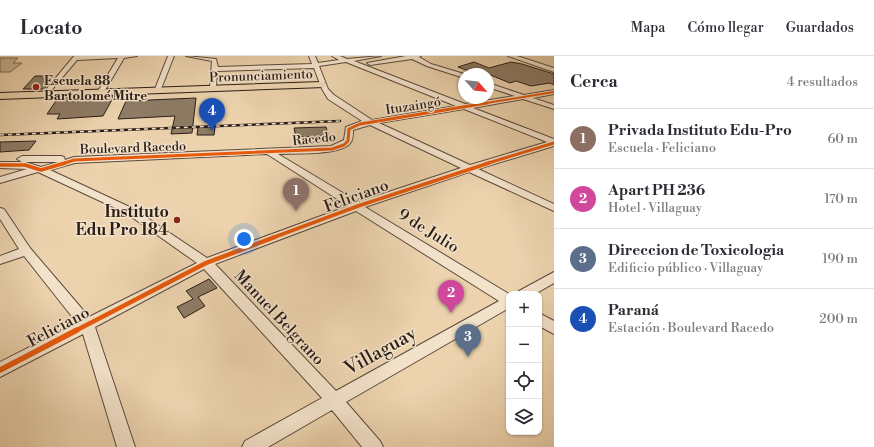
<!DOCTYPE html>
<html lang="es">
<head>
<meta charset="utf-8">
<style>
  body { margin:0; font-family:"Libre Bodoni",serif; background:#f2f2f3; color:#2b2b33 }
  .controls { position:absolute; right:12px; bottom:12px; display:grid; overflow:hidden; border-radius:8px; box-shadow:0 1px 3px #0004 }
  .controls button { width:36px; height:36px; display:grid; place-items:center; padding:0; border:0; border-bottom:1px solid #e1e1e2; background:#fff; color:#2b2b33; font:20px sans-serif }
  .compass { position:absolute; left:458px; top:12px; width:36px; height:36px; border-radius:50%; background:#fff; box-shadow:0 1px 3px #0004; rotate:117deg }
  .you { position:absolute; left:244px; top:183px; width:14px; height:14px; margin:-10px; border:3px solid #fff; border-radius:50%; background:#1a73e8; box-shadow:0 0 0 6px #1a73e833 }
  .badge { display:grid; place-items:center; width:26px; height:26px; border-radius:50%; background:#1a73e8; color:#fff; font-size:13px; font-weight:700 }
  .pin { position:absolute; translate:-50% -33px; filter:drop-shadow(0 1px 2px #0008) }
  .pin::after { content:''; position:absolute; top:21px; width:14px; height:12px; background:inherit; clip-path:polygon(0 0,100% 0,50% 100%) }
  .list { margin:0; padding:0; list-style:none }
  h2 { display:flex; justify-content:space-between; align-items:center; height:52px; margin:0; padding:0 16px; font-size:17px }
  h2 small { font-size:13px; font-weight:400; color:#7c7c81 }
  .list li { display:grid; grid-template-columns:26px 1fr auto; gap:12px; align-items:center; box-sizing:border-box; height:60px; padding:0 16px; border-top:1px solid #e1e1e2 }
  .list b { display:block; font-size:15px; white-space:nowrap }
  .list p { margin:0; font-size:13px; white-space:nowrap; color:#7c7c81 }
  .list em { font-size:13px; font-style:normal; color:#7c7c81 }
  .icon { flex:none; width:22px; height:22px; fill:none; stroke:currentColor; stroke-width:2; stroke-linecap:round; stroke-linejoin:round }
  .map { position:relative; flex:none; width:554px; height:391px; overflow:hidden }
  header { display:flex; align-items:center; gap:24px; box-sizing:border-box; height:56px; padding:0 20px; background:#fff; border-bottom:1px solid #e1e1e2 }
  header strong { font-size:19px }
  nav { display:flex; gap:22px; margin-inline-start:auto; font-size:14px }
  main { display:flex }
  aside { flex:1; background:#fff }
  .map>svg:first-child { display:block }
  .green { fill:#cbb494; stroke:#7a6856 }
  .building { fill:#8e7c66; stroke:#291d17 }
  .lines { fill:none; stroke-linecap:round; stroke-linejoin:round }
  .minor-casing { stroke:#5a4a3d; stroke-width:2 }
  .major-casing { stroke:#291d17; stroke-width:2 }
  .minor { fill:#f3e2ca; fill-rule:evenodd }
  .major { fill:#ecd3ae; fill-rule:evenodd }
  .rail-casing { stroke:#291d17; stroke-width:2.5 }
  .rail { stroke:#f3e2ca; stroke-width:1.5; stroke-dasharray:4; stroke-linecap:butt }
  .cycleway-far4-casing { stroke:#f3e2ca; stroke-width:3.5 }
  .cycleway-far3-casing { stroke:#f3e2ca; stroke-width:4.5 }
  .cycleway-far2-casing { stroke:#f3e2ca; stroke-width:5.5 }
  .cycleway-far1-casing { stroke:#f3e2ca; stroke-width:7 }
  .cycleway-casing { stroke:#f3e2ca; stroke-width:8 }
  .cycleway-far4 { stroke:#e8590c; stroke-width:2 }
  .cycleway-far3 { stroke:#e8590c; stroke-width:3 }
  .cycleway-far2 { stroke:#e8590c; stroke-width:3.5 }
  .cycleway-far1 { stroke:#e8590c; stroke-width:4.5 }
  .cycleway { stroke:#e8590c; stroke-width:5.5 }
  .poi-dot { fill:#8f2418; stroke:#f3e2ca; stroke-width:1.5 }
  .labels { text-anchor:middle; stroke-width:3; stroke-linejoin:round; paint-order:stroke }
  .far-street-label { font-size:13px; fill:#291d17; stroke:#f3e2ca }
  .far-poi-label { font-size:13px; font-weight:bold; fill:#291d17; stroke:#f3e2ca; text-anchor:start }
  .street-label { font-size:16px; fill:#291d17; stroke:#f3e2ca }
  .poi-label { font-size:16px; font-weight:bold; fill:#291d17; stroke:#f3e2ca; text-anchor:end }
  .near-street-label { font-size:19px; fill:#291d17; stroke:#f3e2ca }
</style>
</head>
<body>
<header>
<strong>Locato</strong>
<nav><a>Mapa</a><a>Cómo llegar</a><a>Guardados</a></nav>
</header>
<main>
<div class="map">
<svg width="554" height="391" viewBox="0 0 554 391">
  <rect width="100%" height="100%" fill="#ecd3ae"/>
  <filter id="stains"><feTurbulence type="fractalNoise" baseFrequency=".005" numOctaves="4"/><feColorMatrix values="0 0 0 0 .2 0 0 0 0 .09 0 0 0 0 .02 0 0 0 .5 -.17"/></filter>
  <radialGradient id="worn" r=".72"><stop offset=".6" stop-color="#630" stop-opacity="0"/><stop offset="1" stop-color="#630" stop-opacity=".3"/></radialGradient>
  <!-- green -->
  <polygon class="green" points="0,2 18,2 13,7 22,7 10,16 0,16"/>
  <!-- building -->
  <g class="building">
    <polygon points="474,6 489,12 511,6 522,8 554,18 554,29 550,27 531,30 516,25 510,27 488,18 482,16 477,18 458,11"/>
    <polygon points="35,20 54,20 44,33 23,33"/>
    <polygon points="114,40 103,60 57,63 60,58 47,58 58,42"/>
    <polygon points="196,42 192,77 171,78 175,60 118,63 126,45"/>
    <polygon points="198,71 215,71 214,79 197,79"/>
    <polygon points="326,71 329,80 296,81 294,72"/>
    <polygon points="36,85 29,94 0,96 0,86"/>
    <polygon points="209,223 217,232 198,241 205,250 184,262 177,251 193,243 186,235"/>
  </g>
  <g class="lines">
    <!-- minor casing -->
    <g class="minor-casing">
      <g id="minor">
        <polygon points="74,0 137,0 124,2 104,36 98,35 118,2 77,4 49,37 45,37 45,35"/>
        <polygon points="168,0 174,0 161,33 156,34 155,33"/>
        <path d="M186,0L216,3L218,11L312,8L309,0H315L318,7L339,4L332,0H340L347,3L381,0L354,5L465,48L515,40L488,31V27L524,39L554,34V38L533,42L554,49V53L523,43L473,52L554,83V90L478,113L554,148V155L469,116L365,151L509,238V252L346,346L380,385L383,391H362L332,354L268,391H242L245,385L322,342L204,213L95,271L135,391H117L83,278L0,321V306L77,267L24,200L0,208V200L19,193L0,163V152L4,153L30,192L89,261L197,207L126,157L38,116L0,127V121L27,113L0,112V106H25L41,111L59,106H22L17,103L22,100H61L64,101L65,104L74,101L331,90L344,84L346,71L362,65L328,43L322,33L314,12L217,15L216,31L213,33L210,31L212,5ZM346,6L456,50L372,64L334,39L328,33L319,10ZM464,53L547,86L470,109L379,67ZM370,69L461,112L358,146L278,98C294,97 343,100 351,86C353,83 353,78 353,74ZM267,98L348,150L207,202L134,153L50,114L75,107ZM356,155L499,245L336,335L215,208Z"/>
        <polygon points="406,0 421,0 419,1 431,8 464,18 464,22 427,10 412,3 370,9 367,7"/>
        <polygon points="508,0 517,0 554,12 554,16"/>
        <polygon points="554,216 554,227 535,238 517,238 519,235"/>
        <polygon points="539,257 554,265 554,278 539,270"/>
      </g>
    </g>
    <!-- major casing -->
    <g class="major-casing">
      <polygon id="major" points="322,26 325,27 325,31 0,43 0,37"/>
    </g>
    <!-- minor -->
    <use href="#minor" class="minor"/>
    <!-- major -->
    <use href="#major" class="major"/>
    <!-- rail casing -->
    <g class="rail-casing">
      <polyline id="rail" points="0,79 340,65"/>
    </g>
    <!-- rail -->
    <use href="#rail" class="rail"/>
    <!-- cycleway-far4 casing -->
    <g class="cycleway-far4-casing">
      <polyline id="cycleway-far4" points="480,48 554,36"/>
    </g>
    <!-- cycleway-far3 casing -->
    <g class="cycleway-far3-casing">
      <g id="cycleway-far3">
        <polyline points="62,108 74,104 332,93 344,89 348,85 349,73 360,68 487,47"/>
        <polyline points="485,108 554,87"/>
      </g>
    </g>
    <!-- cycleway-far2 casing -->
    <g class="cycleway-far2-casing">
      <g id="cycleway-far2">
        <polyline points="0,109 25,109 41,114 65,107"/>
        <polyline points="272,182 358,150 489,107"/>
      </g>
    </g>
    <!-- cycleway-far1 casing -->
    <g class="cycleway-far1-casing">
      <polyline id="cycleway-far1" points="75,275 206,207 275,181"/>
    </g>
    <!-- cycleway casing -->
    <g class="cycleway-casing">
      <polyline id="cycleway" points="0,314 77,274"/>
    </g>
    <!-- cycleway-far4 -->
    <use href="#cycleway-far4" class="cycleway-far4"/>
    <!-- cycleway-far3 -->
    <use href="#cycleway-far3" class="cycleway-far3"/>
    <!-- cycleway-far2 -->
    <use href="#cycleway-far2" class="cycleway-far2"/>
    <!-- cycleway-far1 -->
    <use href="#cycleway-far1" class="cycleway-far1"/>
    <!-- cycleway -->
    <use href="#cycleway" class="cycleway"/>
  </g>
  <!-- markers -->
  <g class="poi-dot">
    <circle cx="36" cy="31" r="4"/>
    <circle cx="177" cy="164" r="4"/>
  </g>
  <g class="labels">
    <!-- far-street labels -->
    <g class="far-street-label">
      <text transform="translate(261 19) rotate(-2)" y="5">Pronunciamiento</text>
      <text transform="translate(413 49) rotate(-9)" y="5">Ituzaingó</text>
      <text transform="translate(314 82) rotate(-6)" y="5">Racedo</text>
      <text transform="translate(133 91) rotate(-2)" y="5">Boulevard Racedo</text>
    </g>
    <!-- far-poi labels -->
    <g class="far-poi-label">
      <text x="44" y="29">Escuela 88<tspan x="44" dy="15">Bartolomé Mitre</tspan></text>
    </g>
    <!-- street labels -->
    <g class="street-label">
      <text transform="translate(356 139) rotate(-20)" y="6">Feliciano</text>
      <text transform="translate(429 174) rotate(32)" y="6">9 de Julio</text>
      <text transform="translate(280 261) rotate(47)" y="6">Manuel Belgrano</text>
      <text transform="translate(58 270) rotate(-28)" y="6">Feliciano</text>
    </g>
    <!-- poi labels -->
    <g class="poi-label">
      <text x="169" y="161">Instituto<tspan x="169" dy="18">Edu Pro 184</tspan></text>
    </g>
    <!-- near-street labels -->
    <g class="near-street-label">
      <text transform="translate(380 294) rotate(-29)" y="7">Villaguay</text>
    </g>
  </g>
  <rect width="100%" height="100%" filter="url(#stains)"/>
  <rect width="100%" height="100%" fill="url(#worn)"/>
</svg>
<div class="controls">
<button>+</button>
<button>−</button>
<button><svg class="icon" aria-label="locate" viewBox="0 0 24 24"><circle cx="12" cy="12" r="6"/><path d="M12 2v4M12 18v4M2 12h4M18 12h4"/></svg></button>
<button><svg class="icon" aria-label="layers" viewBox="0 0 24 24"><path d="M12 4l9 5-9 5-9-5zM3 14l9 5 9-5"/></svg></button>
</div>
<svg class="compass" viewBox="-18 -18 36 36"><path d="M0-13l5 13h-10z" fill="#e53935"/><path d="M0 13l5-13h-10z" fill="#7c7c81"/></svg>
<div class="you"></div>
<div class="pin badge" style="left:296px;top:155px;background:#8d6e63">1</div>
<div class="pin badge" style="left:451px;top:257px;background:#d1479c">2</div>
<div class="pin badge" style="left:468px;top:301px;background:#5c6f8a">3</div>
<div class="pin badge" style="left:212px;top:75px;background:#1a4fb4">4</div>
</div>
<aside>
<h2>Cerca<small>4 resultados</small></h2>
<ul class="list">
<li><span class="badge" style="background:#8d6e63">1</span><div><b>Privada Instituto Edu-Pro</b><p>Escuela · Feliciano</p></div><em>60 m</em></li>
<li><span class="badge" style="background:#d1479c">2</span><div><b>Apart PH 236</b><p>Hotel · Villaguay</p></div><em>170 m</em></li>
<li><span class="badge" style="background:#5c6f8a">3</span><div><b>Direccion de Toxicologia</b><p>Edificio público · Villaguay</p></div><em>190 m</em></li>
<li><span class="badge" style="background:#1a4fb4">4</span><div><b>Paraná</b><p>Estación · Boulevard Racedo</p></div><em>200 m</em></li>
</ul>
</aside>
</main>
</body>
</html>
